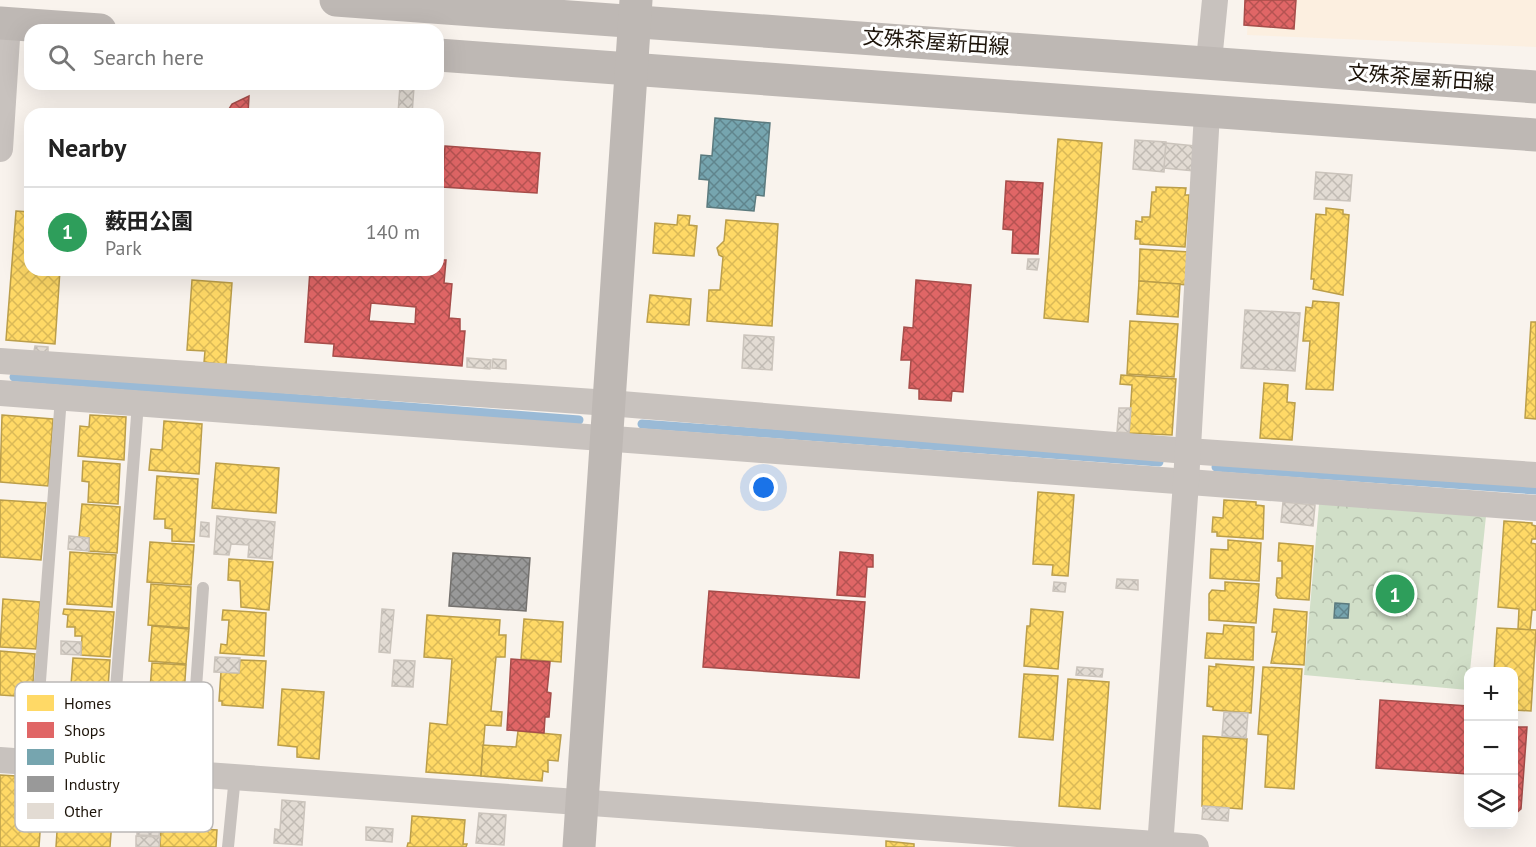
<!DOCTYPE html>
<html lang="en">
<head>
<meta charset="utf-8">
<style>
  body { margin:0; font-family:"PT Sans","Noto Sans JP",sans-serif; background:#f6f6f6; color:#222 }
  .controls { position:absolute; right:18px; bottom:18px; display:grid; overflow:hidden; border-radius:12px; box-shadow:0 6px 24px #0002 }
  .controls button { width:54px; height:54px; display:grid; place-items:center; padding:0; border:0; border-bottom:2px solid #e0e0e0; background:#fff; color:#222; font:30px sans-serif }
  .you { position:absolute; left:764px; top:488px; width:21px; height:21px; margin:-15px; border:4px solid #fff; border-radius:50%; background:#1a73e8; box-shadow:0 0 0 9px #1a73e833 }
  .badge { display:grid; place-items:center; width:39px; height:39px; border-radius:50%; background:#2563eb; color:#fff; font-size:20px; font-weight:700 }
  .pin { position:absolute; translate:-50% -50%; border:3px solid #fff; box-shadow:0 2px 6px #0006 }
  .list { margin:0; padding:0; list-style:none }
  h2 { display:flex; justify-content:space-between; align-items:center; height:78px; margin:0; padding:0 24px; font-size:26px }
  h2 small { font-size:20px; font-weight:400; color:#767676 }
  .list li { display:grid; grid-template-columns:39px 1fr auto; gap:18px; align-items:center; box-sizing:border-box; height:90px; padding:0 24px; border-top:2px solid #e0e0e0 }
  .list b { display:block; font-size:22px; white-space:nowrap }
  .list p { margin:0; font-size:20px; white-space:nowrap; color:#767676 }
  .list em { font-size:20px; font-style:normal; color:#767676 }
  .icon { flex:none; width:33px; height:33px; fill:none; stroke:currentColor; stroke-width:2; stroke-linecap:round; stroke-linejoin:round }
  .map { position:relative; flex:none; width:1536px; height:847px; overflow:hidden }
  .search { position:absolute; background:#fff; box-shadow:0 6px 24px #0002; left:24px; top:24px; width:420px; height:66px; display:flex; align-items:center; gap:15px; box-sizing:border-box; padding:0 21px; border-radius:18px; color:#767676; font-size:22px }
  .panel { position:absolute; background:#fff; box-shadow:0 6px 24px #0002; left:24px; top:108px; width:420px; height:168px; border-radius:18px }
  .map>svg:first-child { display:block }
  .built { fill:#fcefe0 }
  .park { fill:url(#park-crowns) }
  .homes { fill:url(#homes-cross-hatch); stroke:#bb9e4a; stroke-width:1.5 }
  .shops { fill:url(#shops-cross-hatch); stroke:#a64d4a; stroke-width:1.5; fill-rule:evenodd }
  .public { fill:url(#public-cross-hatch); stroke:#5b7a7e; stroke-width:1.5 }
  .industry { fill:url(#industry-cross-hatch); stroke:#74716e; stroke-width:1.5 }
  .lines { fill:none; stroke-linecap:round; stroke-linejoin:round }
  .stream { stroke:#9abad6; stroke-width:9 }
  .building { fill:url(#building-cross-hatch); stroke:#cbc4bc; stroke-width:1.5 }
  .lane { stroke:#c8c2be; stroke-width:12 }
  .street { stroke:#c8c2be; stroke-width:26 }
  .secondary { stroke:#beb8b4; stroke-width:33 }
  .labels { text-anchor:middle; stroke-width:6; stroke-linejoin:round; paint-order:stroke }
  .street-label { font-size:21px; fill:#1d140a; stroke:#fff }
  .key { fill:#fff; stroke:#bbb8b6; stroke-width:1.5 }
  .key-label { font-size:16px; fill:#1d140a }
</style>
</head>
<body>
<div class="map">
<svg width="1536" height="847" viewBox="0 0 1536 847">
  <defs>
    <pattern id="park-crowns" width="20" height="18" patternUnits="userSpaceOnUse" patternTransform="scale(1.5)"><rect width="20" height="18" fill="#d1dfc8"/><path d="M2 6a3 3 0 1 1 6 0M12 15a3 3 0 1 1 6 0" fill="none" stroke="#b3beaa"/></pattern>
    <pattern id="homes-cross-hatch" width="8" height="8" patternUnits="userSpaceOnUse" patternTransform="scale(1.5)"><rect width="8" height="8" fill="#ffd966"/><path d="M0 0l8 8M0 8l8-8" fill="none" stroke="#dab957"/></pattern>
    <pattern id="shops-cross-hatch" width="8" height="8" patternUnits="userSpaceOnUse" patternTransform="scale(1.5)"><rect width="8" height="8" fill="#e06666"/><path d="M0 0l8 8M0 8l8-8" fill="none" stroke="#b55352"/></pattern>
    <pattern id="public-cross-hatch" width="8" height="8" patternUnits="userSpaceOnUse" patternTransform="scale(1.5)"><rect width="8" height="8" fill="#76a5af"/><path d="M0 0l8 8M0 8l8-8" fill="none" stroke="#60858d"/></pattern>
    <pattern id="industry-cross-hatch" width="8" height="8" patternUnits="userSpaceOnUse" patternTransform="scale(1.5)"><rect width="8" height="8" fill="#999"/><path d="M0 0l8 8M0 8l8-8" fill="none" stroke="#7c7c7b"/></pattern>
    <pattern id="building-cross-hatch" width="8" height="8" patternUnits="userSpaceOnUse" patternTransform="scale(1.5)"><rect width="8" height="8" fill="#e2dbd3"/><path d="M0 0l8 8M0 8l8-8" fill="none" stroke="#c1bbb4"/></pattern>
  </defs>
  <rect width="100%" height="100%" fill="#f9f3ed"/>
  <!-- built -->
  <polygon class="built" points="1249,0 1536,0 1536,47 1247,35"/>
  <!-- park -->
  <polygon class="park" points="1319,504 1486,516 1468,690 1304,675"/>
  <!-- homes -->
  <g class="homes">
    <polygon points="1058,139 1102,143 1088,322 1044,318"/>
    <polygon points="1156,187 1186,188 1185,195 1189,195 1185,247 1140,244 1140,239 1135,239 1136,221 1142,222 1142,217 1150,217 1152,192 1156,192"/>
    <polygon points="1326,208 1343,210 1343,214 1349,215 1343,295 1313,289 1314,279 1311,279 1316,214 1326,215"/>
    <polygon points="16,211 30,212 30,270 60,270 55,344 6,340"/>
    <polygon points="678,215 690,216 689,225 697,226 694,256 653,253 655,223 677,225"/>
    <polygon points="726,220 778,224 772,326 707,321 709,290 720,290 723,257 719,255 717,248 724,241"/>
    <polygon points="1140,249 1189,252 1187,285 1139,281"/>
    <polygon points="192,280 232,283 226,365 204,362 205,351 187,350"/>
    <polygon points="1139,281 1180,284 1178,317 1137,314"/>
    <polygon points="650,295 691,299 689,325 647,322"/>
    <polygon points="1313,301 1339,303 1333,390 1306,389 1310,341 1303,341 1306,307 1312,308"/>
    <polygon points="1130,321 1178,324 1174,377 1127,374"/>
    <polygon points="1531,322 1536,322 1536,419 1525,418"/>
    <polygon points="1121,375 1176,379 1172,435 1129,433 1132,385 1120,384"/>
    <polygon points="1264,383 1288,385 1287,402 1295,403 1292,440 1260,438"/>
    <polygon points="2,415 53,419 48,486 0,482"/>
    <polygon points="90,415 126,417 124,460 78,456 80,426 89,427"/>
    <polygon points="164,421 202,424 199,474 149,470 151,449 162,450"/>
    <polygon points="83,461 120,464 118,504 88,502 89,482 82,481"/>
    <polygon points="216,463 279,468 276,513 212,508"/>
    <polygon points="157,476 198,479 194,542 172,541 172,529 165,528 165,519 154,519"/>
    <polygon points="1038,492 1074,495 1068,576 1052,575 1053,565 1033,564"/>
    <polygon points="0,500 46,503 41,560 0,557"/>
    <polygon points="1224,500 1256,502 1256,505 1264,506 1263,539 1217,536 1217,532 1212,532 1213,517 1223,518"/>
    <polygon points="82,504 120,507 117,553 89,551 89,538 79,537"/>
    <polygon points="1504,521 1532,523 1532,525 1536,526 1536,539 1532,539 1531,543 1536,544 1536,610 1532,610 1530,630 1518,629 1519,609 1498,607"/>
    <polygon points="1228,540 1261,543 1259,581 1210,578 1211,549 1228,550"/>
    <polygon points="150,542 194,545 191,585 147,582"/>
    <polygon points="1279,543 1313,546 1309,600 1278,598 1276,595 1277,578 1282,578 1282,561 1278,561"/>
    <polygon points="70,552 116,555 112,607 67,604"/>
    <polygon points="229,559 273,562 269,610 241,607 240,581 228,580"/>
    <polygon points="1225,582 1259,584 1256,623 1209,620 1209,594 1212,590 1225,591"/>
    <polygon points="151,584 191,587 189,628 148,625"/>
    <polygon points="3,599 40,602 36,649 0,647"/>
    <polygon points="64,609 114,612 110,657 81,655 82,636 75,636 75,627 67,627 68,615 63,614"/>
    <polygon points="1031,609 1063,612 1058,669 1024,666 1027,626 1030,626"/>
    <polygon points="1274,609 1307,612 1304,665 1271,663 1277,632 1272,632"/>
    <polygon points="223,610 266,613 264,656 220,653 221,644 227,645 229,620 222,620"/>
    <polygon points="427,615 500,620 499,635 506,635 505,657 496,657 491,711 502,712 501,726 485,725 481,776 426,772 430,723 447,725 452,659 424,657"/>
    <polygon points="524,619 563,622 561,662 521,659"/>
    <polygon points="1224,625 1254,627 1253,660 1205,658 1207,633 1223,634"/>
    <polygon points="152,626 189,629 186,664 149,661"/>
    <polygon points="1497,628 1536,630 1531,711 1514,710 1514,672 1494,672"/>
    <polygon points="0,651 35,654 32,697 0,695"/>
    <polygon points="73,658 110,660 107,701 77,698 78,685 71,685"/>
    <polygon points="240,660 266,661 263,708 222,705 222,701 219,701 221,672 239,673"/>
    <polygon points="152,663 186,665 183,710 155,708 155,702 149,702"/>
    <polygon points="1216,664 1254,667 1251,713 1213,710 1213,707 1207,706 1209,666 1216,667"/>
    <polygon points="1263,667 1302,669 1294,789 1265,787 1268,735 1258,734"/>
    <polygon points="1024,674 1058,676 1053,740 1019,737"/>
    <polygon points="1068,679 1109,682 1100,809 1059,806"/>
    <polygon points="282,689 324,692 319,759 297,757 297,747 278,745"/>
    <polygon points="518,731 561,735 558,761 548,760 548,772 543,771 542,781 481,776 483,745 516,747"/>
    <polygon points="1203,736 1247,739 1242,809 1202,806"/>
    <polygon points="0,775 32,777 31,787 43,788 39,847 0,847"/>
    <polygon points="58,816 112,820 110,847 56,847"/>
    <polygon points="412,816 465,820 463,844 467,844 466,847 407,847 408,843 410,843"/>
    <polygon points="161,826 217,830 216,847 160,847"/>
    <polygon points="886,841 914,844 914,847 886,847"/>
  </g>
  <!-- shops -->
  <g class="shops">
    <polygon points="1245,0 1296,0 1294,29 1244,25"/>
    <polygon points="249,96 248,114 226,114 232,104"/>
    <polygon points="445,146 540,153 537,193 442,187"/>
    <polygon points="1006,181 1043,183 1038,254 1012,253 1013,230 1003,229"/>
    <path d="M438,260H446L444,283L452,284L449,318L460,319V331H465L462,366L333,356L334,344L305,342L310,270H438ZM371,303L416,307L415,324L369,321Z"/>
    <polygon points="916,280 971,285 963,392 952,391 951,401 919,399 919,389 909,388 911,360 901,360 904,327 913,328"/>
    <polygon points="840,552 873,555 873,567 867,567 865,597 837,595"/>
    <polygon points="709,591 865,602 859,678 703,667"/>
    <polygon points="511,659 550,662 547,692 551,693 549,717 545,717 544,733 507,730"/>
    <polygon points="1380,700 1468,706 1468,774 1376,768"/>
    <polygon points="1514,727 1527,727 1521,809 1514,815"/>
  </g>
  <!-- public -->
  <g class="public">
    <polygon points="715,118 770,123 764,196 756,195 754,211 707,207 709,180 699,179 701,155 712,156"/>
    <polygon points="185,270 237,270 236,273"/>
    <polygon points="1335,603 1349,604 1348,618 1334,618"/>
  </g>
  <!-- industry -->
  <polygon class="industry" points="453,553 530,558 526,611 449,606"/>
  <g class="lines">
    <!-- stream -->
    <g class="stream">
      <polyline points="14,377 579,420"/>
      <polyline points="642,424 1159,462"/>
      <polyline points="1216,467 1536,490"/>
    </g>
  </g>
  <!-- building -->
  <g class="building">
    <polygon points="400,86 414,87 412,114 398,114"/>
    <polygon points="1135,140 1166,142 1164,172 1133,169"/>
    <polygon points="1166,143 1195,146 1194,171 1164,168"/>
    <polygon points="1316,172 1352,175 1350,201 1314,199"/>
    <polygon points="1028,259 1039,259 1037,270 1027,269"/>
    <polygon points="1245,310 1300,313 1295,371 1241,368"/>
    <polygon points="744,335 774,337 772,370 742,368"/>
    <polygon points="35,346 48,347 48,353 34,351"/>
    <polygon points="467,358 491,360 490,369 467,367"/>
    <polygon points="493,359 506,360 506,369 492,368"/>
    <polygon points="1119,408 1131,408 1129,433 1117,432"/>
    <polygon points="1283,502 1315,505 1313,526 1281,522"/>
    <polygon points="217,516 275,522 272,559 248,557 249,545 231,544 229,555 214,554"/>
    <polygon points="201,522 209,523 209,537 200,536"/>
    <polygon points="69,536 89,538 89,551 68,549"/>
    <polygon points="1117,579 1138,580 1138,590 1116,588"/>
    <polygon points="1054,582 1066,583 1065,592 1053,591"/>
    <polygon points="382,609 394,610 390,653 379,652"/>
    <polygon points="61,641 81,642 81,655 61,654"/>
    <polygon points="215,657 240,658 239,673 214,672"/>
    <polygon points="394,660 415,661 413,687 392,686"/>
    <polygon points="1077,667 1103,669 1102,677 1076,675"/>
    <polygon points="1224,712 1248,713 1246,738 1222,736"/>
    <polygon points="282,800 305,802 302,845 274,843 275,829 280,830"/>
    <polygon points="1203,806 1229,808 1228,821 1202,819"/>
    <polygon points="479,813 506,815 504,845 476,843"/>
    <polygon points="137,826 160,827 159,836 137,835"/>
    <polygon points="366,827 393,829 392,842 366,840"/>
    <polygon points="136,836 160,837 159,847 136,847"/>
  </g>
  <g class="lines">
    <!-- lane -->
    <g class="lane">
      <polyline points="34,762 61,397"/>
      <polyline points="110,767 138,403"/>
      <polyline points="190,773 203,588"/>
      <polyline points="228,847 235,776"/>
    </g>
    <!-- street -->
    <g class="street">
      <polyline points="1209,61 1215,0"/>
      <polyline points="0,149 8,23"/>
      <polyline points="0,361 609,403 1187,451 1536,475"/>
      <polyline points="0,393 1536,508"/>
      <polyline points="0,760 1196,847"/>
      <polyline points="1160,847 1186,482 1207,113"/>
    </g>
    <!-- secondary -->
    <g class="secondary">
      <polyline points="336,0 1536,87"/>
      <polyline points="0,23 100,30"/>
      <polyline points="438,55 1536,135"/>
      <polyline points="579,847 636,0"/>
    </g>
  </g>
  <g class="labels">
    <!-- street labels -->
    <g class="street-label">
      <text transform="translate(936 42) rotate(4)" y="7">文殊茶屋新田線</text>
      <text transform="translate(1421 78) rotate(4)" y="7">文殊茶屋新田線</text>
    </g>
  </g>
  <!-- legend -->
  <rect x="15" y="682" width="198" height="150" rx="9" class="key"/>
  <rect x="27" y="695" width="27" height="16" fill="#ffd966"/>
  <rect x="27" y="722" width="27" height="16" fill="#e06666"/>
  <rect x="27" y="749" width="27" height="16" fill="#76a5af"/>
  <rect x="27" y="776" width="27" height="16" fill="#999"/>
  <rect x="27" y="803" width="27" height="16" fill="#e2dbd3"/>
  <g class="key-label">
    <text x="64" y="709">Homes</text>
    <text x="64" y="736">Shops</text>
    <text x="64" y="763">Public</text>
    <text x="64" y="790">Industry</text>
    <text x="64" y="817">Other</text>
  </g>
</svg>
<div class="controls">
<button>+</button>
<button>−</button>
<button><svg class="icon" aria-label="layers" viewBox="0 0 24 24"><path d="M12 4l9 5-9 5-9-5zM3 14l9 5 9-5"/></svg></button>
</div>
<div class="you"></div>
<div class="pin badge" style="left:1395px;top:594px;background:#2e9e5b">1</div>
<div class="search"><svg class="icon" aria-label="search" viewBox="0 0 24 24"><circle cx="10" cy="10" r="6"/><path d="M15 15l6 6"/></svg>Search here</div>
<section class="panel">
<h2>Nearby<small></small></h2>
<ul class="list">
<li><span class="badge" style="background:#2e9e5b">1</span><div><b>薮田公園</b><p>Park</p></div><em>140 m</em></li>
</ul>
</section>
</div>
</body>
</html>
